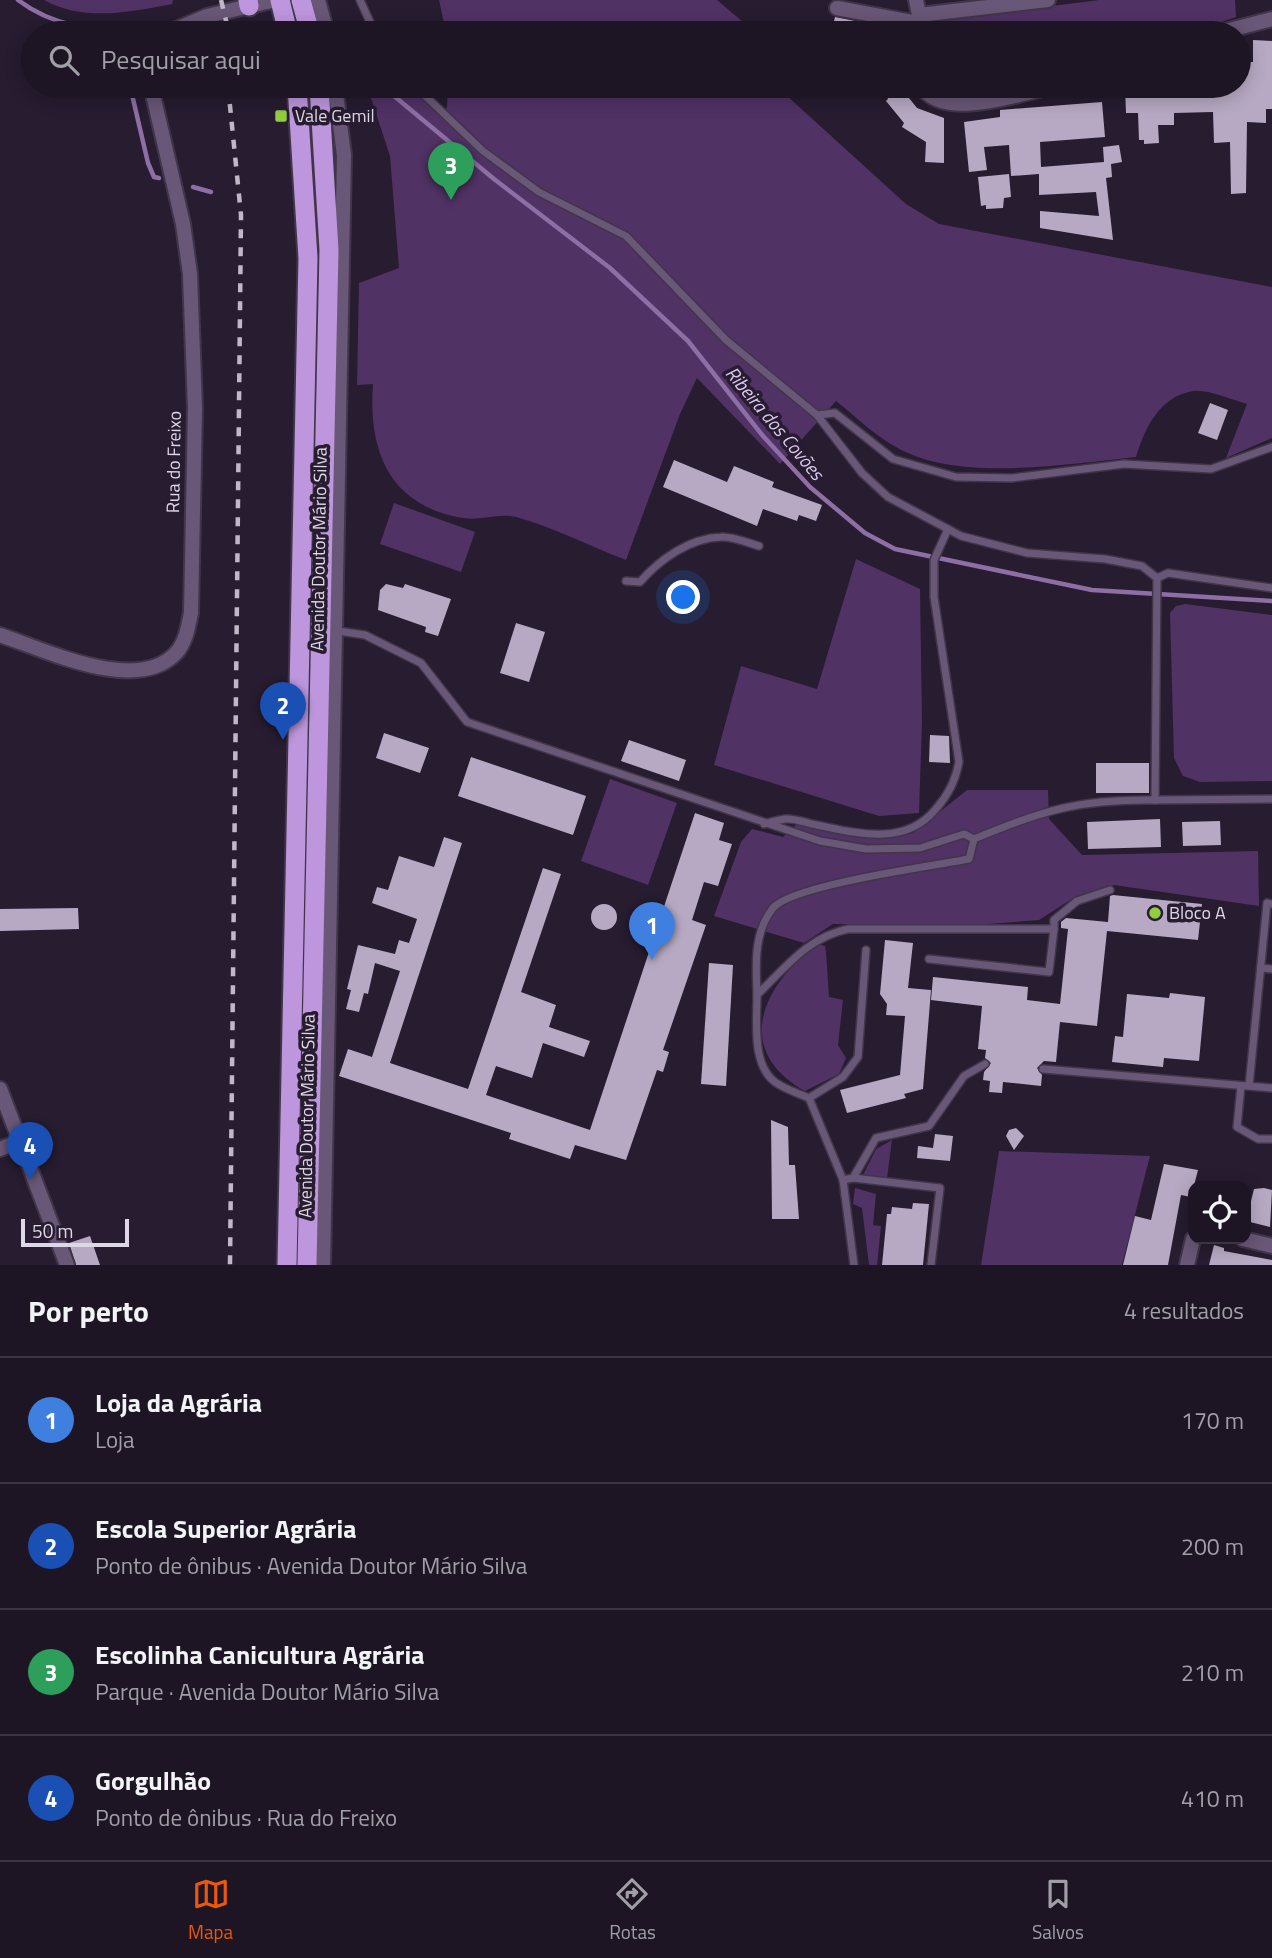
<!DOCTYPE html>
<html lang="pt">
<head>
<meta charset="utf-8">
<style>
  body { margin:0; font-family:"Titillium Web",sans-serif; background:#2a2231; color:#f1f3f6 }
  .controls { position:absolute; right:21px; bottom:21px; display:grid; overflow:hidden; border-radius:14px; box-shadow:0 4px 18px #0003 }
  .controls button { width:63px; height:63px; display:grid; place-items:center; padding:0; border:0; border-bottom:2px solid #3b3441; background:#1d1524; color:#f1f3f6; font:35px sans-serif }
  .scale { position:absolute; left:21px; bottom:18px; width:108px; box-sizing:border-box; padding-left:7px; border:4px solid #ded7e5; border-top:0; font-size:19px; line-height:24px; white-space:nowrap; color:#ded7e5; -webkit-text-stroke:5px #271c30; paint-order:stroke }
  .you { position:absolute; left:684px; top:598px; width:24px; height:24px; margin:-18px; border:5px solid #fff; border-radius:50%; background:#1a73e8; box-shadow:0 0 0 10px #1a73e833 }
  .badge { display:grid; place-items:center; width:46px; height:46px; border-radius:50%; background:#ea580c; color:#fff; font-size:23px; font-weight:700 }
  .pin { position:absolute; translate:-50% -58px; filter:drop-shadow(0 2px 4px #0008) }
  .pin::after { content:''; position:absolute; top:37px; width:24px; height:21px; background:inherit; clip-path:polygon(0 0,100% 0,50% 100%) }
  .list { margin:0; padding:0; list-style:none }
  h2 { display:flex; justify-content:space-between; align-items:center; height:91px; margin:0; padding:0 28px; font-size:30px }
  h2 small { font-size:23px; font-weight:400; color:#a09fa6 }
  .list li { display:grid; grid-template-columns:46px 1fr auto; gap:21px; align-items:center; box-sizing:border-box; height:126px; padding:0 28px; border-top:2px solid #3b3441 }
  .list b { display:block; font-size:26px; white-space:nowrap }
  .list p { margin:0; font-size:23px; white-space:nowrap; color:#a09fa6 }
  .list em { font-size:23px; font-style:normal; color:#a09fa6 }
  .icon { flex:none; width:38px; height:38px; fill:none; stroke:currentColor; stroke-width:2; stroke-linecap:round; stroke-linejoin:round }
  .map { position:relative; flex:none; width:1272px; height:1265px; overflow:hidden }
  .search { position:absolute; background:#1d1524; box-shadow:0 4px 18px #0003; left:21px; right:21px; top:21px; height:77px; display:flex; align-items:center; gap:18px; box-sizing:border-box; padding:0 24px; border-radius:38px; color:#a09fa6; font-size:26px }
  .sheet { height:595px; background:#1d1524 }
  nav { display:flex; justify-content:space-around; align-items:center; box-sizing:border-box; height:98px; border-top:2px solid #3b3441; background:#1d1524; font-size:19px; color:#a09fa6 }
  nav a { display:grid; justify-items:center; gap:4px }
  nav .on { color:#ea580c }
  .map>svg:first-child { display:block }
  .green { fill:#503265 }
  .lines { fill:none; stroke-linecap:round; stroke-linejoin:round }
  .stream { stroke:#8e6fa5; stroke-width:4.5 }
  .building { fill:#b7a9c3 }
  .service-casing { stroke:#413649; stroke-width:10 }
  .minor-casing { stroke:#413649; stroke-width:18 }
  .trunk-casing { stroke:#413649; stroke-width:23 }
  .service { stroke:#685776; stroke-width:7 }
  .minor { stroke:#685776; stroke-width:14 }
  .trunk { stroke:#bd96dd; stroke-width:19 }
  .rail { stroke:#c0b8c7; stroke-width:4.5; stroke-dasharray:9 9; stroke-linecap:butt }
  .poi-dot { fill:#92cd3e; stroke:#271c30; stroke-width:2.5 }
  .labels { text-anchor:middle; stroke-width:7; stroke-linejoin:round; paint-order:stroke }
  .poi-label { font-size:18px; fill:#ded7e5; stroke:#271c30; text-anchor:start }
  .street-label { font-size:18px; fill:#ded7e5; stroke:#271c30 }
  .water-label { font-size:19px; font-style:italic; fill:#dec9f1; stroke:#271c30 }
</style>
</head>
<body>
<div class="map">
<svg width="1272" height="1265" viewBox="0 0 1272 1265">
  <rect width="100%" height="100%" fill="#271c30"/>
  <!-- green -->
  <g class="green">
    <path d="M44,0H173L172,4C131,12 83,22 44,0Z"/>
    <polygon points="439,0 717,0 756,33 446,33"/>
    <polygon points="1099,0 1235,0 1236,17 1188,33 948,33 947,19"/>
    <path d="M367,86H428L443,115L447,107L448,86H785L786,95L906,204L939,224L1272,287V438L1226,458L1247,404C1232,400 1208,389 1193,391C1159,397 1145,428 1136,457C1066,464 958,483 896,447C874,435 855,416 836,401L780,464L697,378L680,414L626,560C591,547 551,526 516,517C498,513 480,521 463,518C389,506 368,451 373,384L357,385L359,283L399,268L390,156Z"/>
    <polygon points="394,503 475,532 461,572 380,544"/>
    <polygon points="856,559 920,589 922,722 919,813 879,816 714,765 741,666 817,689"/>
    <polygon points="1185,604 1272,615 1272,781 1200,782 1183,776 1174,758 1170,613 1176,606"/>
    <polygon points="610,779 677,803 648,885 581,861"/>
    <polygon points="967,790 1048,790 1049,819 1082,855 1258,851 1259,906 1114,885 1075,897 1039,920 963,926 833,924 804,943 714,916 741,842 752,829 783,837 797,824 891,838 913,833"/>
    <path d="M818,944L825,946L826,952L829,997L843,1000L838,1045L846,1058L839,1074L805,1091C732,1050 762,985 818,944Z"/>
    <polygon points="892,1140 887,1178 863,1175 876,1149"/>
    <polygon points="999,1151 1150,1156 1122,1265 981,1265"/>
    <polygon points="855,1188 876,1194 873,1225 881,1226 877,1265 869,1265 862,1208 853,1204"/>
  </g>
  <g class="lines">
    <!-- stream -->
    <g class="stream">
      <path d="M18,0C52,26 90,30 132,31"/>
      <polyline points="130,86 148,163 154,177 159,178"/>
      <polyline points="382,86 494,179 610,268 688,341 763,436 810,487 865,533 895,549 1092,590 1272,601"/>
      <polyline points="193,187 211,192"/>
    </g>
  </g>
  <!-- building -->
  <g class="building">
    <polygon points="835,17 906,31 906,33 831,33"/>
    <polygon points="1253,40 1272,41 1272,109 1266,109 1266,123 1247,122 1246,193 1231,194 1230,142 1214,143 1213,112 1174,113 1174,125 1158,125 1159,143 1144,144 1144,140 1139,140 1138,113 1126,113 1125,88 1239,86 1239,62 1253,62"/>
    <polygon points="901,88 917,108 944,118 944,163 925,162 926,142 902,127 904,123 886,101 888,99 886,94"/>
    <polygon points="1102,102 1105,137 1040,142 1041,167 1104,162 1103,147 1119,145 1122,162 1111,164 1112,177 1106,178 1113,240 1040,228 1040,211 1099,216 1096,192 1039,195 1039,174 1011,176 1009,145 984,147 987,170 969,172 964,122 1000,117 1000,110"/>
    <polygon points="1009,174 1011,197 1004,198 1003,208 986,209 986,205 981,206 978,177"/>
    <polygon points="1210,403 1228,410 1217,440 1198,433"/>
    <polygon points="674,460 727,482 734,466 774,482 772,487 822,505 816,521 799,515 797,521 763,509 757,526 663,487"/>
    <polygon points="386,584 403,588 405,584 451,599 438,636 425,632 426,627 378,610 380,590"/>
    <polygon points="516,623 545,632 529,682 500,673"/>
    <polygon points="384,733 429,748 420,773 376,758"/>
    <polygon points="930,735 949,736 950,763 929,762"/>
    <polygon points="629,740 686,760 679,781 621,761"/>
    <polygon points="471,757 586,796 573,835 458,796"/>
    <rect x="1096" y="763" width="53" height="30"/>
    <polygon points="695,813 724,823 719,840 732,844 718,886 704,882 692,920 706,925 663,1050 669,1052 663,1072 657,1070 626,1160 575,1145 570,1159 509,1139 511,1133 339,1076 348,1049 372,1057 400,971 375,963 368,994 364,993 359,1012 346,1009 351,990 347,989 358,945 395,954 399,940 409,943 417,919 372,903 377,887 388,890 399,856 434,867 444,837 462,843 390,1063 468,1089 543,868 561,874 521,992 556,1005 549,1027 590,1041 584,1057 543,1043 532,1078 496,1066 486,1095 590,1130"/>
    <polygon points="1160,819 1161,847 1088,849 1087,822"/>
    <polygon points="1220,821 1221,845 1183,846 1182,822"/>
    <polygon points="1113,895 1202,904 1198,940 1107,931 1097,1026 1060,1022 1056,1062 1044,1061 1037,1068 1042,1075 1041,1086 1003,1082 1002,1093 989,1092 990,1081 983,1080 984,1072 991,1063 985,1058 986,1050 978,1049 982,1006 931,1000 933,977 1028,987 1027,1000 1060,1004 1068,929 1061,928 1061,922 1066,918 1108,922 1110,896"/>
    <circle cx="604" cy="917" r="13"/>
    <polygon points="78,908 79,929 0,931 0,909"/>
    <polygon points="885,940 913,943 908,988 931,990 923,1089 904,1094 906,1098 847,1113 840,1090 900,1075 905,1016 886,1015 887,1004 880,994"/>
    <polygon points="709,963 733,965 726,1086 701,1084"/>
    <polygon points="1170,993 1205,997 1199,1061 1164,1058 1163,1067 1112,1062 1115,1036 1123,1037 1127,994 1169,998"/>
    <polygon points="771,1120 788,1127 789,1165 795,1165 799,1219 772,1219"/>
    <polygon points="1016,1128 1024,1136 1014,1150 1006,1136 1009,1130"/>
    <polygon points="935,1134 953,1136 950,1161 917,1158 918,1146 933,1148"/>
    <polygon points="1164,1164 1198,1170 1191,1197 1181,1195 1168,1265 1123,1265 1135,1216 1151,1220"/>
    <polygon points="1264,1188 1272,1190 1270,1227 1246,1221 1254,1189"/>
    <polygon points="913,1203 929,1204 923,1265 882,1265 887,1214 891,1214 892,1207 912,1209"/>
    <polygon points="90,1236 100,1265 76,1265 69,1243"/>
    <polygon points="1214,1245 1224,1248 1224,1251 1272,1260 1272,1265 1209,1265"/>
  </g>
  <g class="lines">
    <!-- service casing -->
    <g class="service-casing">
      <g id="service">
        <polyline points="360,0 375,33"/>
        <polyline points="817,415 835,413 893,459 956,477 1012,478 1124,464 1211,469 1272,447"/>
        <polyline points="1157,578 1168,573 1272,588"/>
        <path d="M626,581L640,582C660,559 690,538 721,537C733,536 748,543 759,546"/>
        <path d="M338,631L365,635L421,663L467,722L820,841L866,849L920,848L964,834L974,839C1043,810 1080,799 1155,800L1157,578L1142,566L1105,559L1027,553L961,536L888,497L862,473L817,415L726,340L626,236L539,192L483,151L415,86"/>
        <polyline points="1155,800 1272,799"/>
        <path d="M764,824C771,822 778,820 785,819C794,818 804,822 812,824C853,832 903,848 935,810C948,795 955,782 959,762L934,597V560L948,529"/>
        <polyline points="1054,929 1054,920 1077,901 1110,890"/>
        <polyline points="1261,968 1272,969"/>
        <path d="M757,995C756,966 753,933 773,908C792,885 933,866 969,859L974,839"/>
        <polyline points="1043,1069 1272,1088"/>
        <polyline points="1241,1086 1237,1127 1258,1139 1272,1139"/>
        <polyline points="1249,1086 1267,903 1272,904"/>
        <polyline points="809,1098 843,1077 858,1057 866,950"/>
        <polyline points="853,1178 940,1188 931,1265"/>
        <path d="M843,1180L809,1098C799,1094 788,1090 778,1084C751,1068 757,1022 757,995C785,968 808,937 848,929H1054L1049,972L929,959"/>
        <polyline points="854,1265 843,1180 853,1178 876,1138 929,1126 964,1076 985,1064"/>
      </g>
    </g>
    <!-- minor casing -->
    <g class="minor-casing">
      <g id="minor">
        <polyline points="318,0 327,33"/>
        <polyline points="837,8 917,23"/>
        <polyline points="919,15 1048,0"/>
        <polyline points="167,33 207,16 271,1"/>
        <polyline points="915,33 919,15 916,0"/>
        <polyline points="1218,33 1272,19"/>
        <path d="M921,86C943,122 1022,93 1055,86"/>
        <path d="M0,635C46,650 137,695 176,653C186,642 188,627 191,613L195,408L190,274L183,224L151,86"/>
        <polyline points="0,1089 67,1265"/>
        <polyline points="0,1149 20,1141"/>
        <polyline points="1243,1239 1272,1246"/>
        <polyline points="323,1265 344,155 335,86"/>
        <polyline points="1187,1265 1193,1239"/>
      </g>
    </g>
    <!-- trunk casing -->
    <g class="trunk-casing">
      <g id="trunk">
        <polyline points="248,0 249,6"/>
        <polyline points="280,0 288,33"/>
        <polyline points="301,0 310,33"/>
        <polyline points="287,1265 308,258 297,86"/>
        <polyline points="307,1265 329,250 319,86"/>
      </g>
    </g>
    <!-- service -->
    <use href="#service" class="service"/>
    <!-- minor -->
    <use href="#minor" class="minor"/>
    <!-- trunk -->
    <use href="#trunk" class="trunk"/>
    <!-- rail -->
    <g class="rail">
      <polyline points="221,0 229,33"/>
      <polyline points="228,86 241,215 230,1265"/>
    </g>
  </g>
  <!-- markers -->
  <g class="poi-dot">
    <rect x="274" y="109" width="14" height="14" rx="3.5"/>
    <circle cx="1155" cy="913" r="7"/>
  </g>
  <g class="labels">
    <!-- poi labels -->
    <g class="poi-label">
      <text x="295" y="122">Vale Gemil</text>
      <text x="1169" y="919">Bloco A</text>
    </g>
    <!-- street labels -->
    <g class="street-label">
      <text transform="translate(174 462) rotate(-89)" y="6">Rua do Freixo</text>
      <text transform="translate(319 549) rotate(-89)" y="6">Avenida Doutor Mário Silva</text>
      <text transform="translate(307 1116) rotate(-89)" y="6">Avenida Doutor Mário Silva</text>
    </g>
    <!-- water labels -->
    <g class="water-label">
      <text transform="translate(775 423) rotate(50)" y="7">Ribeira dos Covões</text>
    </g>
  </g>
</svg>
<div class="controls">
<button><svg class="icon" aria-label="locate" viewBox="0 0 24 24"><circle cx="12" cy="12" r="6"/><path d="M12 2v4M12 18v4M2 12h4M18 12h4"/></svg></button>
</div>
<div class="scale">50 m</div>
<div class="you"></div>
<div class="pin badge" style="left:652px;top:960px;background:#3f7fe0">1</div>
<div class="pin badge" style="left:283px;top:740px;background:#1a4fb4">2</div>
<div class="pin badge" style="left:451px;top:200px;background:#2e9e5b">3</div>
<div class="pin badge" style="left:30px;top:1180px;background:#1a4fb4">4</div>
<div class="search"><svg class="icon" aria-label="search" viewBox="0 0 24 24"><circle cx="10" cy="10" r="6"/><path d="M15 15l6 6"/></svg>Pesquisar aqui</div>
</div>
<section class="sheet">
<h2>Por perto<small>4 resultados</small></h2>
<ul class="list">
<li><span class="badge" style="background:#3f7fe0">1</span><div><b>Loja da Agrária</b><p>Loja</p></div><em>170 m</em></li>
<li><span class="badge" style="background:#1a4fb4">2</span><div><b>Escola Superior Agrária</b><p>Ponto de ônibus · Avenida Doutor Mário Silva</p></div><em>200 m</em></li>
<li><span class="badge" style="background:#2e9e5b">3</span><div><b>Escolinha Canicultura Agrária</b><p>Parque · Avenida Doutor Mário Silva</p></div><em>210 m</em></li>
<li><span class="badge" style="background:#1a4fb4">4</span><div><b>Gorgulhão</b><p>Ponto de ônibus · Rua do Freixo</p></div><em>410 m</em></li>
</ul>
</section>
<nav>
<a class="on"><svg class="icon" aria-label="map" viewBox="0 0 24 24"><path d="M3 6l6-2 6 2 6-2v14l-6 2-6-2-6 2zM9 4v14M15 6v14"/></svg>Mapa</a>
<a><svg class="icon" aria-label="directions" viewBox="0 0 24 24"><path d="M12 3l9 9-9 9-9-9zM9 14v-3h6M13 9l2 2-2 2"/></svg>Rotas</a>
<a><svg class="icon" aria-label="saved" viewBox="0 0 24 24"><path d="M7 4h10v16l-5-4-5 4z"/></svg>Salvos</a>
</nav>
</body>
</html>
